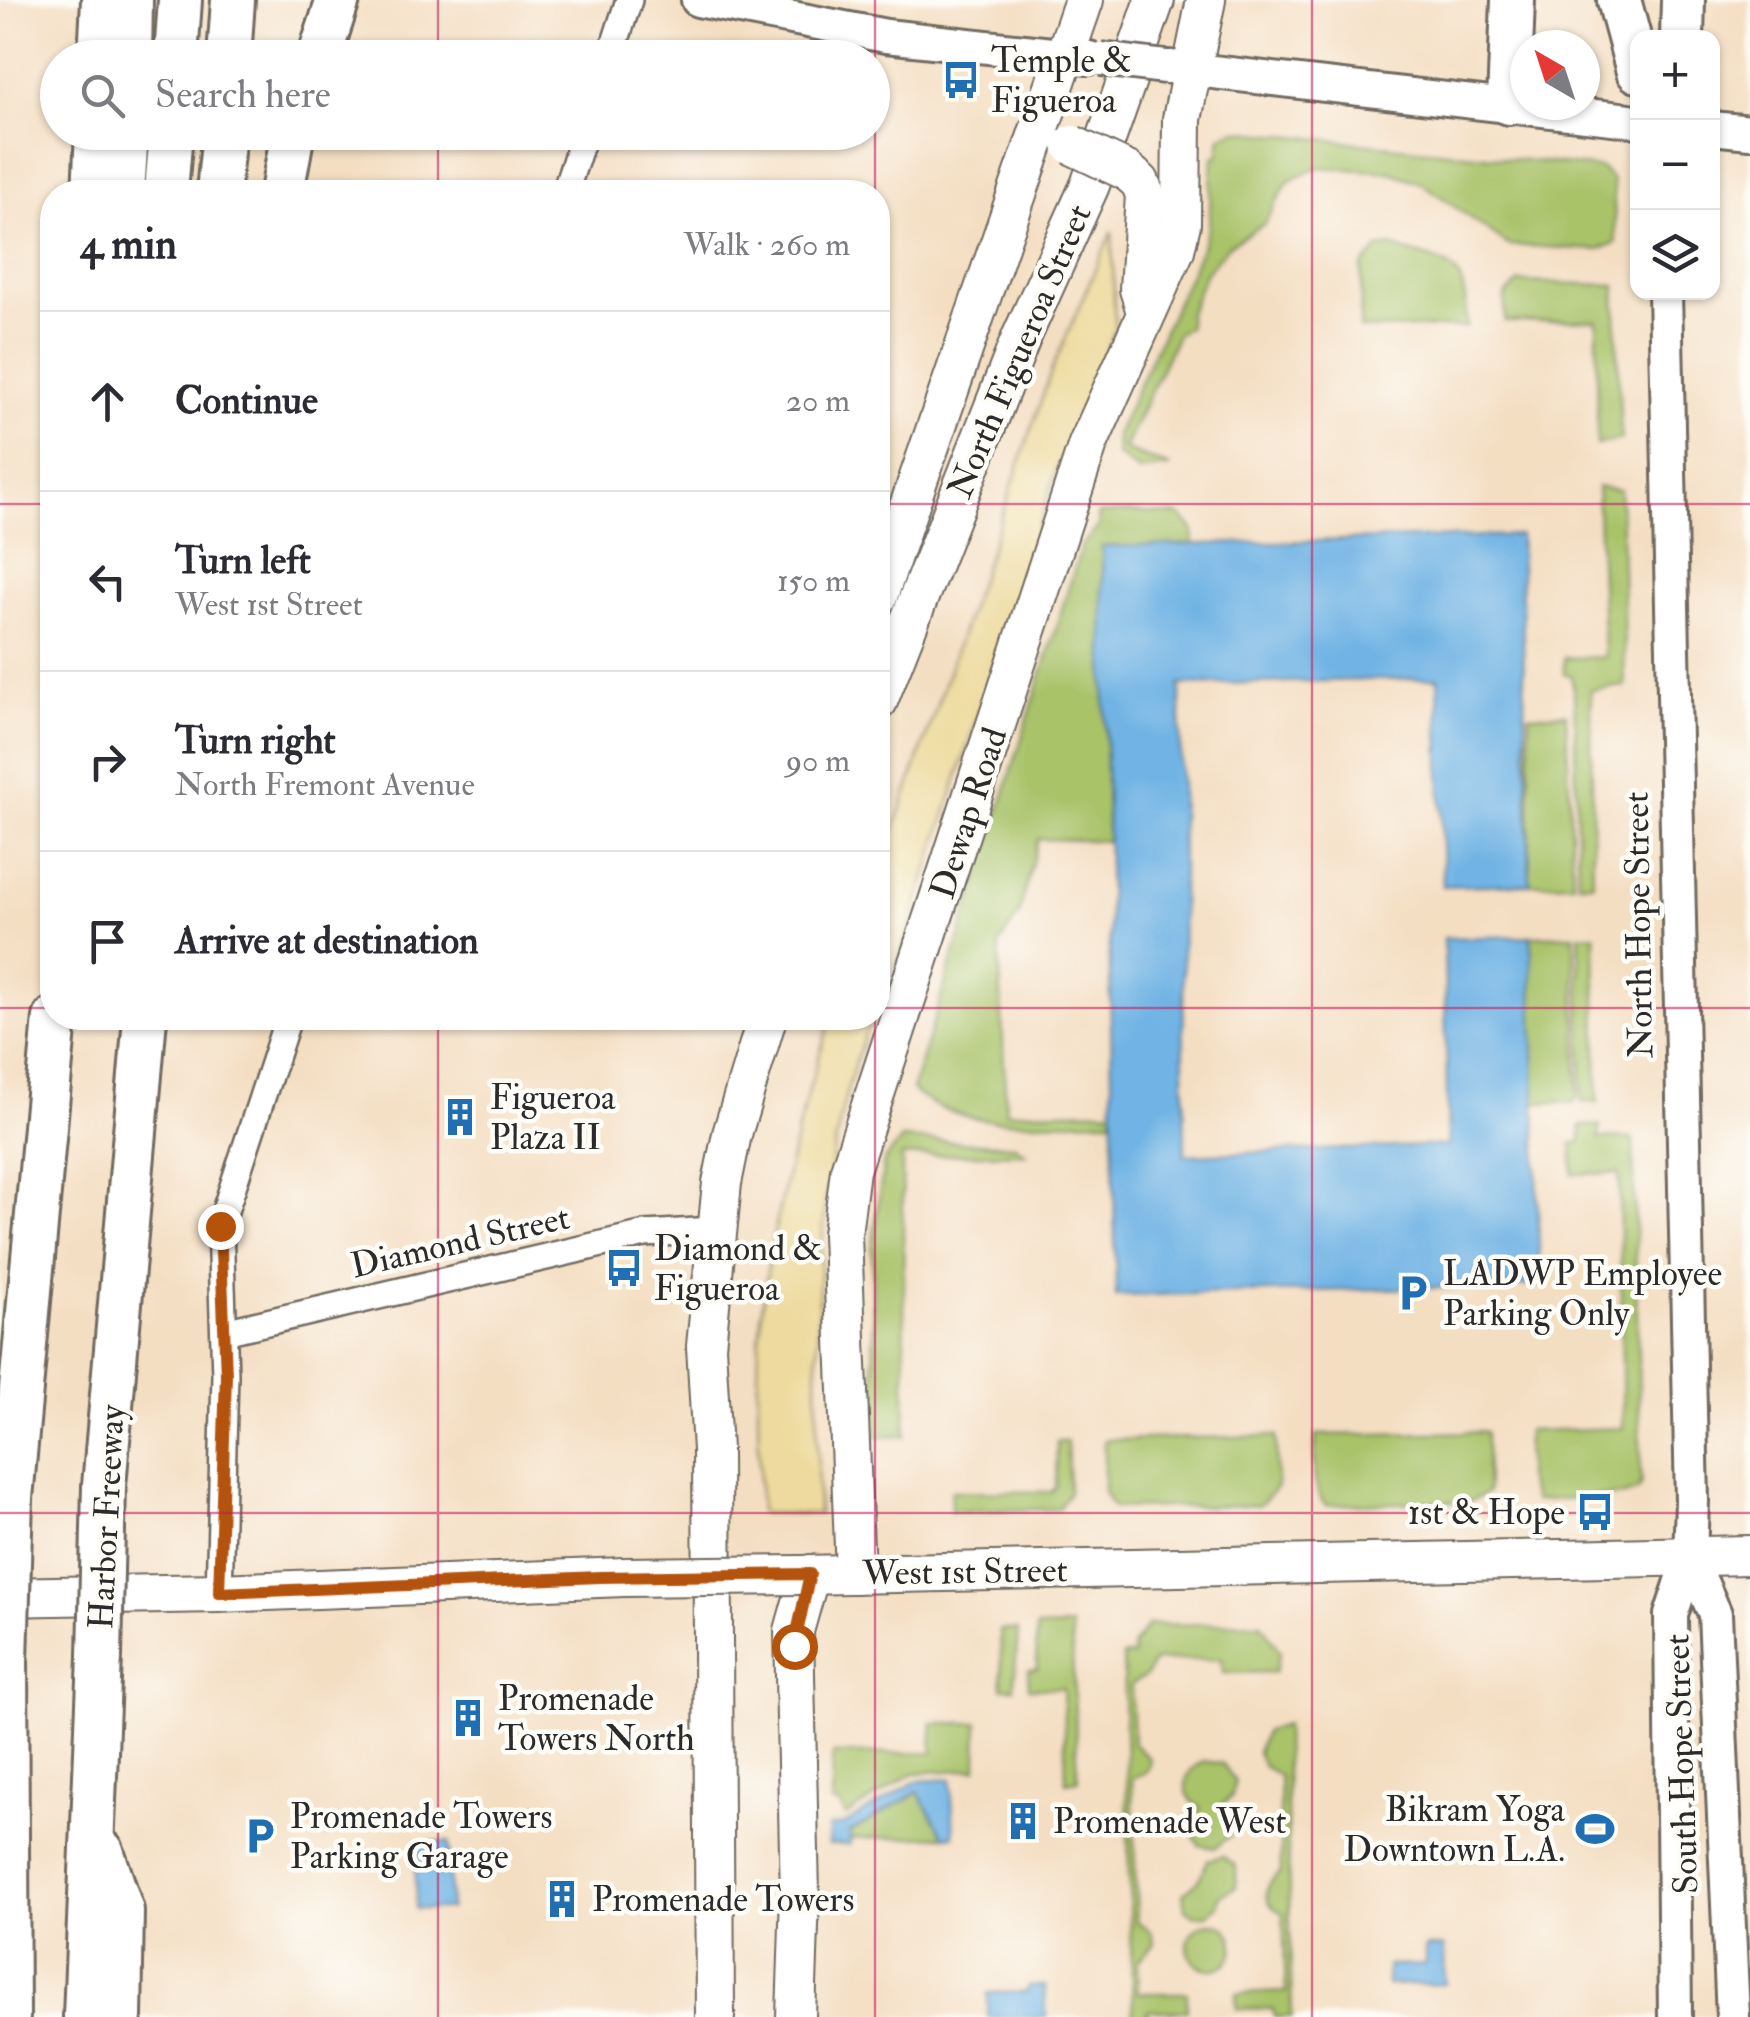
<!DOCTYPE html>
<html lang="en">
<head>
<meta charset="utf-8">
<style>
  body { margin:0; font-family:"IM FELL Double Pica",serif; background:#f7f7f7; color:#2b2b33 }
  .controls { position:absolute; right:30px; top:30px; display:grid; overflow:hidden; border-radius:20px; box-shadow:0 2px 8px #0004 }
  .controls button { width:90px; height:90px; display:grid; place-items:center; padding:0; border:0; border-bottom:2px solid #e1e1e2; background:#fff; color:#2b2b33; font:50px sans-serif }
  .compass { position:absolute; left:1510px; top:30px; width:90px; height:90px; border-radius:50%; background:#fff; box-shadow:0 2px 8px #0004; rotate:321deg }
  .stop { position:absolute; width:30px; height:30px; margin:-22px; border:8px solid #b45309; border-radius:50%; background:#fff }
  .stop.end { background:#b45309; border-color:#fff; box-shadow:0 2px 10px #0008 }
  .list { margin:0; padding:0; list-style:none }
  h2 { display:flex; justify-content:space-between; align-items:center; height:130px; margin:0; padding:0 40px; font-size:42px }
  h2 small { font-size:32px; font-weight:400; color:#7c7c81 }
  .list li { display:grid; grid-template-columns:65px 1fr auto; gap:30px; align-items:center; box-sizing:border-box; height:180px; padding:0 40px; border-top:2px solid #e1e1e2 }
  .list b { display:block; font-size:38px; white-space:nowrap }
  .list p { margin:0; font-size:32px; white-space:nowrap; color:#7c7c81 }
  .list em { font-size:32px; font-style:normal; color:#7c7c81 }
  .icon { flex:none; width:55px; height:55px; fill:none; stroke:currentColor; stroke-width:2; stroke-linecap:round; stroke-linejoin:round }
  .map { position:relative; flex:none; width:1750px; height:2017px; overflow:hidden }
  .search { position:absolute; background:#fff; box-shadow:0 2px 8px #0004; left:40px; top:40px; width:850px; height:110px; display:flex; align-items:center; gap:25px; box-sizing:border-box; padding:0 35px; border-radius:55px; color:#7c7c81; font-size:38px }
  .panel { position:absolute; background:#fff; box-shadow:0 2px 8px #0004; left:40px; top:180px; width:850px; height:850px; border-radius:40px }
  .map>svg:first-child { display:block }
  .green { fill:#a9c369; stroke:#6a774a; stroke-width:2.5 }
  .sand { fill:#eeda9e; stroke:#8c8264; stroke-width:2.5 }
  .water { fill:#6fb3e4; stroke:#4d6f88; stroke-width:2.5 }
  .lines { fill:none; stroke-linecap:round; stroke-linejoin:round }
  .street-casing { stroke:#716a60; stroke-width:30 }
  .secondary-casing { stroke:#716a60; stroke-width:38 }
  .primary-casing { stroke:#716a60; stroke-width:42 }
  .highway-casing { stroke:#716a60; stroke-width:48 }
  .street { stroke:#fff; stroke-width:25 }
  .secondary { stroke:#fff; stroke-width:32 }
  .primary { stroke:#fff; stroke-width:38 }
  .highway { stroke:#fff; stroke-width:42 }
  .secondary-bridge-casing { stroke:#716a60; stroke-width:38; stroke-linecap:butt }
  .primary-bridge-casing { stroke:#716a60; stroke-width:42; stroke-linecap:butt }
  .highway-bridge-casing { stroke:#716a60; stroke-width:48; stroke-linecap:butt }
  .secondary-bridge { stroke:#fff; stroke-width:32 }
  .primary-bridge { stroke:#fff; stroke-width:38 }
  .highway-bridge { stroke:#fff; stroke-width:42 }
  .route { stroke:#b45309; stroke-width:12 }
  .grid { fill:none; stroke:#c2185b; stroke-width:2.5; stroke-opacity:0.55 }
  .labels { text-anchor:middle; stroke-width:9; stroke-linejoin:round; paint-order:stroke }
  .poi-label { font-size:35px; fill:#2b2b2b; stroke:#fdfcf7; text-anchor:start }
  .street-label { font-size:35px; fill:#2b2b2b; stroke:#fdfcf7 }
</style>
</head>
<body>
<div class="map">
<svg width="1750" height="2017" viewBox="0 0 1750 2017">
  <rect width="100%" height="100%" fill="#fdfcf7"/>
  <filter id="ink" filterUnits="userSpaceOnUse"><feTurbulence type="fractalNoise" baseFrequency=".01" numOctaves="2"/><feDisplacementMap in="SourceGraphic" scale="20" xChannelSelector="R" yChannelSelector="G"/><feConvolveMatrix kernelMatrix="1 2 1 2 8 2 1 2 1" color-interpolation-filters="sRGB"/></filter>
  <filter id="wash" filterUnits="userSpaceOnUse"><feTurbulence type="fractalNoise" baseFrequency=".0048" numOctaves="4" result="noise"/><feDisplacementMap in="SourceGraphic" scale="40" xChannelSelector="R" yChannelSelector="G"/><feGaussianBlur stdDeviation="2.25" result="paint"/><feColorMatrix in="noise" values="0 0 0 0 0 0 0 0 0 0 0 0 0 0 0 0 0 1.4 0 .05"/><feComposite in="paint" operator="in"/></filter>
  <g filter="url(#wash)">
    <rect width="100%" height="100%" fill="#f4dec2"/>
    <!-- green -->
    <g class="green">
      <polygon points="1235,130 1601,168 1613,181 1616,243 1598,250 1508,245 1422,183 1390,172 1318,167 1288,182 1264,224 1228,246 1206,272 1189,312 1188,328 1178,333 1124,449 1170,467 1138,471 1117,455 1116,435 1202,247 1209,224 1213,157 1218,156 1221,136"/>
      <path d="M1391,246C1452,267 1465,257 1467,327L1360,329L1362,267L1379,248Z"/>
      <polygon points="1519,282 1615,285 1621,439 1597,445 1597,320 1505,322 1505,296"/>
      <polygon points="1597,487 1620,490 1625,686 1591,690 1593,883 1578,883 1574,691 1571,675 1564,674 1564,658 1604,657"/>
      <path d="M1127,512L1180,515L1193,529L1194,545L1102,547L1107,841L1038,839L1019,914L999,944L1006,1112L1112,1110L1113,1120C1048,1119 964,1135 912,1090L1082,545L1099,526L1098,514Z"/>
      <polygon points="1566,713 1573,883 1530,884 1529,715"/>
      <polygon points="1595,934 1598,1102 1582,1102 1579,935"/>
      <polygon points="1574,935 1578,1096 1574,1102 1534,1103 1531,936"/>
      <polygon points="1600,1125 1599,1138 1633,1139 1641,1483 1637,1491 1624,1495 1534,1501 1526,1478 1527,1431 1623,1428 1619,1173 1573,1174 1572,1143 1581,1142 1581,1126"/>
      <polygon points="902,1139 1015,1145 1025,1153 902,1156 906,1436 875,1437 872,1247 884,1161"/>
      <path d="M1486,1432L1487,1493L1471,1501L1325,1505C1310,1487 1315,1459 1316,1435Z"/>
      <polygon points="1276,1436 1277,1487 1260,1505 1113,1508 1104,1492 1104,1440"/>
      <polygon points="1057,1441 1067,1441 1069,1492 1058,1509 951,1511 951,1491 1052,1492 1056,1486"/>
      <polygon points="1261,1623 1280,1652 1275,1672 1223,1673 1222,1659 1154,1661 1147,1675 1131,1685 1133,1743 1150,1759 1147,1771 1132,1779 1137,1922 1151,1931 1154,1944 1137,1962 1138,1993 1187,1993 1187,2011 1148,2011 1147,2017 1133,2017 1123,1656 1133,1656 1133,1645 1148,1625"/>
      <polygon points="1071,1627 1078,1780 1066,1782 1063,1688 1029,1688 1028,1670 1037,1669 1036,1628"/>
      <polygon points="1000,1630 1018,1630 1014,1688 1002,1688"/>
      <polygon points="932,1723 978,1723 977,1769 914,1773 846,1816 840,1805 832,1803 833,1754 933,1753"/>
      <path d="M1285,1725L1292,2017H1274L1273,2009H1237L1236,1994L1286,1992L1283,1913C1261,1904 1263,1884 1281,1873L1279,1775L1263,1766L1257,1752L1265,1731Z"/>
      <path d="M1204,1761L1223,1764L1235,1781L1232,1796L1219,1808L1230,1819V1836L1215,1848L1199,1845L1190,1830L1201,1808C1180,1795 1181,1772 1204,1761Z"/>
      <polygon points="919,1792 944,1836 850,1839 850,1833"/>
      <polygon points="1222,1856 1236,1866 1236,1887 1219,1896 1218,1905 1208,1915 1193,1915 1185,1908 1183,1894 1199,1880 1207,1860"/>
      <circle cx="1211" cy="1946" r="23"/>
    </g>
    <!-- sand -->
    <g class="sand">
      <polygon points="1112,231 1115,330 1056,471 906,938 878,1004 878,877 1052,369"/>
      <path d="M831,1018H872C808,1167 817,1354 818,1514L760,1513C759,1441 754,1364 764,1292C778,1199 802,1107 831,1018Z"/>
    </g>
    <!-- water -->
    <g class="water">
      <polygon points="1520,535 1530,884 1443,886 1438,678 1180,685 1185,1155 1448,1145 1444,938 1531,936 1540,1285 1116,1296 1102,547"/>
      <polygon points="951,1779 954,1836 944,1836 918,1792 850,1832 850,1844 829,1845 829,1827 845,1824 917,1781"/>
      <polygon points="415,1842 449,1842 450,1909 416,1909"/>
      <polygon points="1425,1947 1444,1947 1445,1984 1387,1985 1387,1966 1425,1965"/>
      <polygon points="1028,1986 1045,1986 1046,2017 988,2017 988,1993 1027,1992"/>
    </g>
  </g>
  <g filter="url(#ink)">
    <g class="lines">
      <!-- street casing -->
      <g class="street-casing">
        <g id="street">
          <polyline points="610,58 629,0"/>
          <polyline points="565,192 585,132"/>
          <polyline points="224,1332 645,1234 714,1230"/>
          <polyline points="219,1593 225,1375 220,1226 288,1018"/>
        </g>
      </g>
      <!-- secondary casing -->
      <g class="secondary-casing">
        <g id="secondary">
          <polyline points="698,0 886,36 1089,58"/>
          <polyline points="1170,67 1638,121"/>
          <polyline points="1712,128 1750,132"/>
          <polyline points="1665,292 1692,1501 1690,1557 1671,1615 1675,2017"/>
          <polyline points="1690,1557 1715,1614 1733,2017"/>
        </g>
      </g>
      <!-- primary casing -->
      <g class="primary-casing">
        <g id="primary">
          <polyline points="1127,171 1140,182 1145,195 1139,289 1146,312"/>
          <polyline points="878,596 1084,0"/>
          <polyline points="878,701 1021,338 1090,185 1155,0"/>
          <polyline points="855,1574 842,1234 850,1170 1088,444 1175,250 1181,224 1182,119 1206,0"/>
          <polyline points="801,1575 1750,1555"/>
          <polyline points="0,1597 219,1593 624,1577"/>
          <polyline points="715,2017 712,1450 706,1346 722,1183 732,1134 767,1018"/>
          <polyline points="796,2017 800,1895 794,1631 810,1574"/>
        </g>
      </g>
      <!-- highway casing -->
      <g class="highway-casing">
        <g id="highway">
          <polyline points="1619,0 1638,71"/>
          <polyline points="1682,38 1683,0"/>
          <polyline points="100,58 103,0"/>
          <polyline points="130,58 131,0"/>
          <polyline points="176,58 180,0"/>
          <polyline points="229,58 233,0"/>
          <polyline points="319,58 338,0"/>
          <polyline points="1509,103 1513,0"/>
          <polyline points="94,192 97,132"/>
          <polyline points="123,192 127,132"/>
          <polyline points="166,192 171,132"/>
          <polyline points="218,192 224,132"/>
          <polyline points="282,192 293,132"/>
          <polyline points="104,1486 145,1018"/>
          <polyline points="11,1498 55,1018"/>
          <polyline points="6,1660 8,2017"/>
          <polyline points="102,1851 122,1911 120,2017"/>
          <polyline points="85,2017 100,1656"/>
        </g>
      </g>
      <!-- street -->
      <use href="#street" class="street"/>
      <!-- secondary -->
      <use href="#secondary" class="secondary"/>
      <!-- primary -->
      <use href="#primary" class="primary"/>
      <!-- highway -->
      <use href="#highway" class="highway"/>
      <!-- secondary-bridge casing -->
      <g class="secondary-bridge-casing">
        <polyline id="secondary-bridge" points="1101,59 1165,67"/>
      </g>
      <!-- primary-bridge casing -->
      <g class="primary-bridge-casing">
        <g id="primary-bridge">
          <polyline points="1072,145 1127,171"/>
          <polyline points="624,1577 801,1575"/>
        </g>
      </g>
      <!-- highway-bridge casing -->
      <g class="highway-bridge-casing">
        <g id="highway-bridge">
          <polyline points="100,1656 104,1486"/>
          <polyline points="6,1660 11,1498"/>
        </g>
      </g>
      <!-- secondary-bridge -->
      <use href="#secondary-bridge" class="secondary-bridge"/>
      <!-- primary-bridge -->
      <use href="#primary-bridge" class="primary-bridge"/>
      <!-- highway-bridge -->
      <use href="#highway-bridge" class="highway-bridge"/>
    </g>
  </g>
  <g class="lines" filter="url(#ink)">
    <!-- route -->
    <polyline class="route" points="220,1226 226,1375 219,1593 600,1577 810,1574 794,1646"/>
  </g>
  <!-- grid -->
  <path class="grid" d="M438,0V58M875,0V192M1312,0V2017M438,132V192M0,504H52M878,504H1750M0,1008H52M878,1008H1750M438,1018V2017M875,1018V2017M0,1513H1750"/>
  <!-- icons -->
  <defs>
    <g id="bus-bare" transform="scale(3)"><path d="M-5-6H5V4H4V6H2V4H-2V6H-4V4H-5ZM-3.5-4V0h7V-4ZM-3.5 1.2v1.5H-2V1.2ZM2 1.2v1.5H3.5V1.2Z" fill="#1f6fb2" stroke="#fdfcf7" stroke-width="2.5" paint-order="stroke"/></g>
    <g id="building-bare" transform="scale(3)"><path d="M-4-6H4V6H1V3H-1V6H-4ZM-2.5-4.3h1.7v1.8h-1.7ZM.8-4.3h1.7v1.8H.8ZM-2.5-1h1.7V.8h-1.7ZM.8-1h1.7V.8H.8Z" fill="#1f6fb2" stroke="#fdfcf7" stroke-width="2.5" paint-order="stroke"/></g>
    <g id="parking-bare" transform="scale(3)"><path d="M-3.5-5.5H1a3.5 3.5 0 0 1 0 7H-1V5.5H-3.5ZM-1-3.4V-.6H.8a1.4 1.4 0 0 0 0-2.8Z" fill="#1f6fb2" stroke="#fdfcf7" stroke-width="2.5" paint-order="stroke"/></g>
    <g id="stadium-bare" transform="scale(3)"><path d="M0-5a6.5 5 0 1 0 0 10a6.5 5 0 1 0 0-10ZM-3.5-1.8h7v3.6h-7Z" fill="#1f6fb2" stroke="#fdfcf7" stroke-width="2.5" paint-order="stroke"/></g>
  </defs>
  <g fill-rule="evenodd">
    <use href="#bus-bare" x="961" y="80"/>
    <use href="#building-bare" x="460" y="1117"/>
    <use href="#bus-bare" x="624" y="1268"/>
    <use href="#parking-bare" x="1413" y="1293"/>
    <use href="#bus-bare" x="1595" y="1512"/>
    <use href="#building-bare" x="468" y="1718"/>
    <use href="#building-bare" x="1023" y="1821"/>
    <use href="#stadium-bare" x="1595" y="1829"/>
    <use href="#parking-bare" x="260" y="1836"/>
    <use href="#building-bare" x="562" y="1899"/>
  </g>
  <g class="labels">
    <!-- poi labels -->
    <g class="poi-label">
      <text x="991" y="72">Temple &amp;<tspan x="991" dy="40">Figueroa</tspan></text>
      <text x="490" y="1109">Figueroa<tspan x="490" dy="40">Plaza II</tspan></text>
      <text x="654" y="1260">Diamond &amp;<tspan x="654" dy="40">Figueroa</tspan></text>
      <text x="1443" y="1285">LADWP Employee<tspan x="1443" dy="40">Parking Only</tspan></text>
      <text x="1565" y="1524" text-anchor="end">1st &amp; Hope</text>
      <text x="498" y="1710">Promenade<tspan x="498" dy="40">Towers North</tspan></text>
      <text x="1565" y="1821" text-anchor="end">Bikram Yoga<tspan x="1565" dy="40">Downtown L.A.</tspan></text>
      <text x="290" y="1828">Promenade Towers<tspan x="290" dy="40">Parking Garage</tspan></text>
      <text x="1053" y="1833">Promenade West</text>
      <text x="592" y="1911">Promenade Towers</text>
    </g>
    <!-- street labels -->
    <g class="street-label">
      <text transform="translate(1019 351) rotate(-67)" y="12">North Figueroa Street</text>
      <text transform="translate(968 813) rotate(-72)" y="12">Dewap Road</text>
      <text transform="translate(1638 925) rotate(-91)" y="12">North Hope Street</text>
      <text transform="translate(460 1241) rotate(-13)" y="12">Diamond Street</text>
      <text transform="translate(106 1517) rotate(-87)" y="12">Harbor Freeway</text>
      <text transform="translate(965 1571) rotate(-1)" y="12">West 1st Street</text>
      <text transform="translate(1681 1764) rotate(-92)" y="12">South Hope Street</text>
    </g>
  </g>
</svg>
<div class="controls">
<button>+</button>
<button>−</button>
<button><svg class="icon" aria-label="layers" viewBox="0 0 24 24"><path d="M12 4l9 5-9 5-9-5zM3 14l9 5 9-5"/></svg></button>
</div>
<svg class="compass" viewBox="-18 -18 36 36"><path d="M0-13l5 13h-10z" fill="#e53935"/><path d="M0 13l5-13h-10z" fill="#7c7c81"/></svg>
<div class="stop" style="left:794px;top:1646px"></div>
<div class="stop end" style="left:220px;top:1226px"></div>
<div class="search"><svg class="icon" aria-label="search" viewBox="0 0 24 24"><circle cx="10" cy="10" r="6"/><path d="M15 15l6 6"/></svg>Search here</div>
<section class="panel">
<h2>4 min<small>Walk · 260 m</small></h2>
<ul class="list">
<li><svg class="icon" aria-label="ahead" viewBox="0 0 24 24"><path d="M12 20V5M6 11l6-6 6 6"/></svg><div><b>Continue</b></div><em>20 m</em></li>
<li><svg class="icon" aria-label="left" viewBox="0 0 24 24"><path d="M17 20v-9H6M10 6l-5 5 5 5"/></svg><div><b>Turn left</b><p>West 1st Street</p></div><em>150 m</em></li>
<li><svg class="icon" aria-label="right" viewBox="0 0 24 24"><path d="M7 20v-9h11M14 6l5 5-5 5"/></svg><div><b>Turn right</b><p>North Fremont Avenue</p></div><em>90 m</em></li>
<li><svg class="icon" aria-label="arrive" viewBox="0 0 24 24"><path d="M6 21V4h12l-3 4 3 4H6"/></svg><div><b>Arrive at destination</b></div></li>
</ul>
</section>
</div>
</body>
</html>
